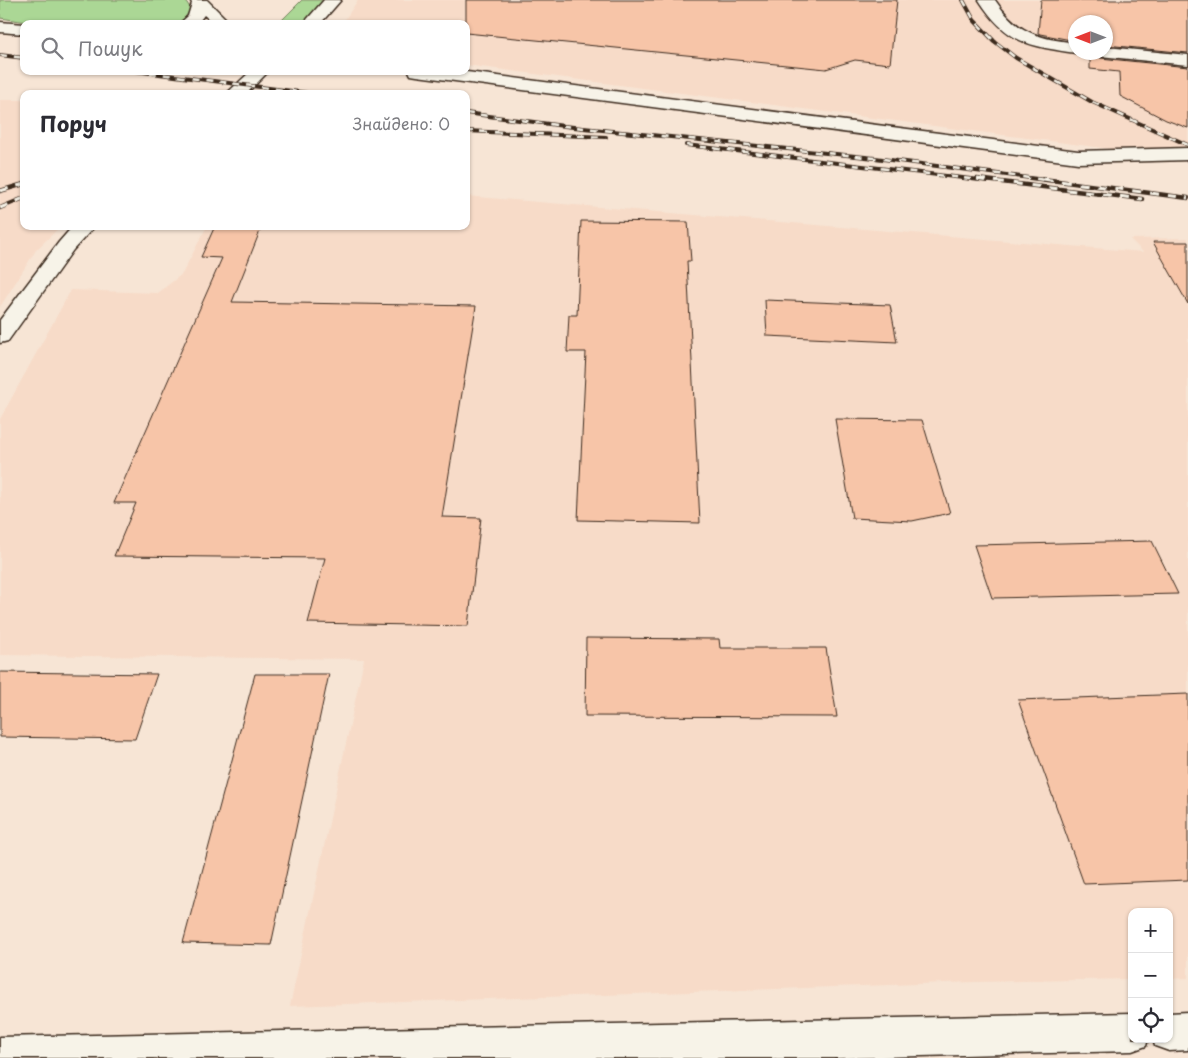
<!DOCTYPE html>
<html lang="uk">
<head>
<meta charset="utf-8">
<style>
  body { margin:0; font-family:"Playpen Sans",sans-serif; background:#f7f7f7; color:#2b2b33 }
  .controls { position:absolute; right:15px; bottom:15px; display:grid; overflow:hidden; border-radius:10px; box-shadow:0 1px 4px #0004 }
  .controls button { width:45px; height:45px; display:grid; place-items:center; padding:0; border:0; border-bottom:1px solid #e1e1e2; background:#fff; color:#2b2b33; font:25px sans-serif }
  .compass { position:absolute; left:1068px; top:15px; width:45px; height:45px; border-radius:50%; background:#fff; box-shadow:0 1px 4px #0004; rotate:270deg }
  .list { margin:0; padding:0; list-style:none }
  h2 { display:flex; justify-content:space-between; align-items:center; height:65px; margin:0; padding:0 20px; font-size:21px }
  h2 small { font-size:16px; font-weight:400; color:#7c7c81 }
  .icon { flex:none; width:28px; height:28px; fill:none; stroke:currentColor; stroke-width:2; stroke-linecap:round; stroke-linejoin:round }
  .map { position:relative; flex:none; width:1188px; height:1058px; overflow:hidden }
  .search { position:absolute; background:#fff; box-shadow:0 1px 4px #0004; left:20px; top:20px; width:450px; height:55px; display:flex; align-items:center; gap:12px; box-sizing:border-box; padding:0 18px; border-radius:10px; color:#7c7c81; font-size:19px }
  .panel { position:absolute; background:#fff; box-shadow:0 1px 4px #0004; left:20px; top:90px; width:450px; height:140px; border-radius:10px }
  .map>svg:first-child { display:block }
  .built { fill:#f7dbc8; fill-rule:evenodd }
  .green { fill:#abd795; stroke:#73805a }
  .building { fill:#f7c5a8; stroke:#3b2a1e }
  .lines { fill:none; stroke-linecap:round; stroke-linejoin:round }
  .minor-casing { stroke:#3b2a1e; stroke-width:3 }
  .minor { fill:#f7f3e8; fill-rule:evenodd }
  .rail-far1-casing { stroke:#3b2a1e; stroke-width:4 }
  .rail-casing { stroke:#3b2a1e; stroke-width:4.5 }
  .rail-far1 { stroke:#f7f3e8; stroke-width:2.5; stroke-dasharray:7; stroke-linecap:butt }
  .rail { stroke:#f7f3e8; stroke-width:3; stroke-dasharray:9; stroke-linecap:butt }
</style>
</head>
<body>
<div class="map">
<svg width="1188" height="1058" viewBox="0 0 1188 1058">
  <rect width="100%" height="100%" fill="#f7e5d5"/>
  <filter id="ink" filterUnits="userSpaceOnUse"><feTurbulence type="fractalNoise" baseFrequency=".02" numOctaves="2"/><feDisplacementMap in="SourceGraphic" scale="10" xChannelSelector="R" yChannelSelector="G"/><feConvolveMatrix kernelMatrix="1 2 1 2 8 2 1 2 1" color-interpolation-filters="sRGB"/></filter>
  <g filter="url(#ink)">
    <!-- built -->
    <g class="built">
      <path d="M358,0H1188V159L466,65V24H342ZM1076,22H1106V52H1076Z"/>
      <polygon points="0,100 24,100 24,226 61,226 36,250 0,307"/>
      <polygon points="466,196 1143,252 1130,239 1188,238 1188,978 1169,979 1169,912 1132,912 1132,979 974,982 290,1006 364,659 0,655 0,419 71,290 158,293 182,274 207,226 466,226"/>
    </g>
    <!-- green -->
    <g class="green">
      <polygon points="0,0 185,0 191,9 183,20 176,24 41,24 0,18"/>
      <polygon points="302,0 327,0 307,24 278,24"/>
    </g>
    <!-- building -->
    <g class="building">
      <polygon points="466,0 897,0 890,64 855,60 826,69 466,33"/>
      <polygon points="1041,0 1188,0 1188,53 1106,45 1106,22 1076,22 1076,41 1040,34 1038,33"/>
      <polygon points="1090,52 1096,52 1100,58 1188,67 1188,128 1166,120 1120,96 1119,72 1090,69"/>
      <polygon points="581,221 688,222 691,261 687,261 700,523 578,520 586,352 567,352 569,315 577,315"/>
      <polygon points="215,226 262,226 232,302 476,306 442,517 481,518 468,626 308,623 325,558 114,556 136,503 114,503 222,258 201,257"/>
      <polygon points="1153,242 1188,242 1188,304"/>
      <polygon points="765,300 890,305 897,342 767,336"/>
      <polygon points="835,419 922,420 950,513 912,521 852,518"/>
      <polygon points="1152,541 1178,594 992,598 974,545"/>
      <polygon points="586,638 719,639 720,648 826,648 837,717 585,716"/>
      <polygon points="0,672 157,674 135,739 0,737"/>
      <polygon points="255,674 329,674 271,945 183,943"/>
      <polygon points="1188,694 1188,880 1084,884 1018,700"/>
    </g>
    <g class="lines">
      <!-- minor casing -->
      <g class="minor-casing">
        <g id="minor">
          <polygon points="190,0 207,0 231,24 214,24 204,15 197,24 179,24 188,16 192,3"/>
          <polygon points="324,0 341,0 320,24 303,24"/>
          <path d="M979,0H995C1018,34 1038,38 1076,43V52H1078L1076,53C1028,46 1007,43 979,0Z"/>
          <polygon points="0,22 24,24 24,34 0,32"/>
          <polygon points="1106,47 1188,55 1188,65 1100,56 1098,52 1106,52"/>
          <polygon points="251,71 269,71 246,94 226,94"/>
          <polygon points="409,71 459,71 1078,151 1188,148 1188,160 1078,163 417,76 411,75"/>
          <polygon points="73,226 95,226 73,250 8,341 0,343 0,320 59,242"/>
          <polygon points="1188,1012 1188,1050 1169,1051 1155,1046 1153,1039 1169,1039 1169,1013"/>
          <polygon points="1132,1013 1132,1039 1148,1039 1146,1046 1132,1051 839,1058 0,1058 0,1037"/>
        </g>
      </g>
      <!-- minor -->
      <use href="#minor" class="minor"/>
      <!-- rail-far1 casing -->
      <g class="rail-far1-casing">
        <g id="rail-far1">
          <polyline points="963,0 974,20 994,41 1016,58 1092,102 1188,145"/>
          <polyline points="0,55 24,58"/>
          <polyline points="136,71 315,94"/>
          <polyline points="466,113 564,126 875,158 1053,181"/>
          <polyline points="466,131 606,137"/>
          <polyline points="686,145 988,181"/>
        </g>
      </g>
      <!-- rail casing -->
      <g class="rail-casing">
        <g id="rail">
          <polyline points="977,179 1142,199"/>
          <polyline points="1043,179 1188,198"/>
          <polyline points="0,191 24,184"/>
          <polyline points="0,208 24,198"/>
        </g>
      </g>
      <!-- rail-far1 -->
      <use href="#rail-far1" class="rail-far1"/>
      <!-- rail -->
      <use href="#rail" class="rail"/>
    </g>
  </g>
</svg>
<div class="controls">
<button>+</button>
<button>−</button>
<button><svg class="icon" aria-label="locate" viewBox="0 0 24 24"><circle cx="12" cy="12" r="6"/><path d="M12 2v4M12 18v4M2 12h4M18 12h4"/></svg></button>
</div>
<svg class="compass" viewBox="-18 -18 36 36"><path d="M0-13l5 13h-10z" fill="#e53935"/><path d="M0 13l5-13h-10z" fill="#7c7c81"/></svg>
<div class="search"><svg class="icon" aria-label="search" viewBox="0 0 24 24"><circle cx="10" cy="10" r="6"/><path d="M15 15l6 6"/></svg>Пошук</div>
<section class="panel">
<h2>Поруч<small>Знайдено: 0</small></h2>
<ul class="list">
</ul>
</section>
</div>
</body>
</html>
